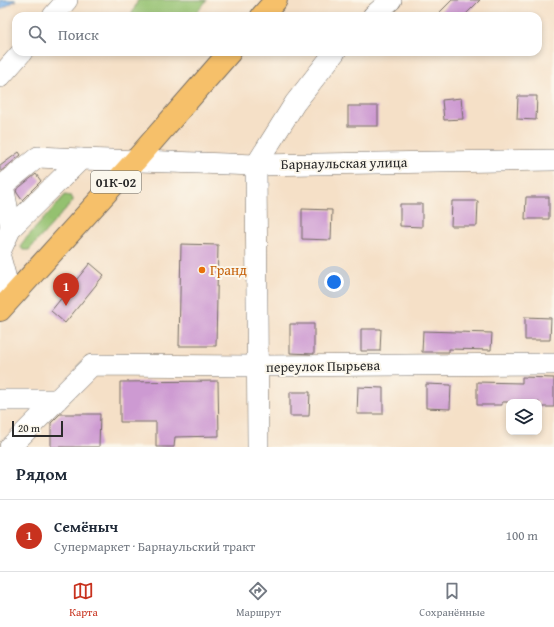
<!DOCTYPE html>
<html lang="ru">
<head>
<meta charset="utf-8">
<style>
  body { margin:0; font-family:"Gentium Book Plus",serif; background:#f2f2f3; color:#1f2937 }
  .controls { position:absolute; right:12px; bottom:12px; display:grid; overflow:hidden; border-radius:8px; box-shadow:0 2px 6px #0003 }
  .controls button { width:36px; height:36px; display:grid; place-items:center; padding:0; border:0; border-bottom:1px solid #e0e1e3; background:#fff; color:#1f2937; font:20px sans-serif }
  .scale { position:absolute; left:12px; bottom:10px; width:51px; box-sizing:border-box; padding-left:4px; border:2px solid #2b2b2b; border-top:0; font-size:11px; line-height:14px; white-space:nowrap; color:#2b2b2b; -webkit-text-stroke:3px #fbf7ec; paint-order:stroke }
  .you { position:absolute; left:334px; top:282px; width:14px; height:14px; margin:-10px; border:3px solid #fff; border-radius:50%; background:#1a73e8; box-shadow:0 0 0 6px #1a73e833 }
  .badge { display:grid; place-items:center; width:26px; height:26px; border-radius:50%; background:#c8321e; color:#fff; font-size:13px; font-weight:700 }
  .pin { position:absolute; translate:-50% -33px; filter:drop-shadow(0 1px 2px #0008) }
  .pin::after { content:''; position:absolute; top:21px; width:14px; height:12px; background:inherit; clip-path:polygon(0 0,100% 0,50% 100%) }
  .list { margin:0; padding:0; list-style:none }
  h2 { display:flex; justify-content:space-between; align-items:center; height:52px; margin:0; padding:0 16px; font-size:17px }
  h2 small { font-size:13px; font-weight:400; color:#747a83 }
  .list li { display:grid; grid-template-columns:26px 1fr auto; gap:12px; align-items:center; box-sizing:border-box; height:72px; padding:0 16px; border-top:1px solid #e0e1e3 }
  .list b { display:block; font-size:15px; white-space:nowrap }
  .list p { margin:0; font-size:13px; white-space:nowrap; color:#747a83 }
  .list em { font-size:13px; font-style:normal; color:#747a83 }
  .icon { flex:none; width:22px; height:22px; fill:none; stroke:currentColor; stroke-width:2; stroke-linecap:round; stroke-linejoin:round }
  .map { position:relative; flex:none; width:554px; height:447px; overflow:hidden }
  .search { position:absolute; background:#fff; box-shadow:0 2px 6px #0003; left:12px; right:12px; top:12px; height:44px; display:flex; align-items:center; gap:10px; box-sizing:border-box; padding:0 14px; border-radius:12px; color:#747a83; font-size:15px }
  .sheet { height:124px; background:#fff }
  nav { display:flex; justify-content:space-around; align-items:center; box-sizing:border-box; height:56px; border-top:1px solid #e0e1e3; background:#fff; font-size:11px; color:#747a83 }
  nav a { display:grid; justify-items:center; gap:2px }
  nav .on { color:#c8321e }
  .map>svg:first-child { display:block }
  .green { fill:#94c170; stroke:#60764e }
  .water { fill:#7cb3eb; stroke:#546f8b }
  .building { fill:#cd9ad2 }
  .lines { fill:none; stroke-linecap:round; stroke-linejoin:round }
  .minor-casing { stroke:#726a62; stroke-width:22 }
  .major-casing { stroke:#726a62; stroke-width:24 }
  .minor { stroke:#fff; stroke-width:21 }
  .major { stroke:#f6c06b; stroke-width:22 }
  .food-dot { fill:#e8710a; stroke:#fbf7ec; stroke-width:1.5 }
  .labels { text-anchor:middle; stroke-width:4; stroke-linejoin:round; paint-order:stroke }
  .shield { fill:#fbf7ec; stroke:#696865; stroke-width:1 }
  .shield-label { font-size:13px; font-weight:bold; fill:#2b2b2b }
  .street-label { font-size:14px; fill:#2b2b2b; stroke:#fbf7ec }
  .food-label { font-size:14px; fill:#c56008; stroke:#fbf7ec; text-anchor:start }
</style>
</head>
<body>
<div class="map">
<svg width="554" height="447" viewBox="0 0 554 447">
  <rect width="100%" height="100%" fill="#fbf7ec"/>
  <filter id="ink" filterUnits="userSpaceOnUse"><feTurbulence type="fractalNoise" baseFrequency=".025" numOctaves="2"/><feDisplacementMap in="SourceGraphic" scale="8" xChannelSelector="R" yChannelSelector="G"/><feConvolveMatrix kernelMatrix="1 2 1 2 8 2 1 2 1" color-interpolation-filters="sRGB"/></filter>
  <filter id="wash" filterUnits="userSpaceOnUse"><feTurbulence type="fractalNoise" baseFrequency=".012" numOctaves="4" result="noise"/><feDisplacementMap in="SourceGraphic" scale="16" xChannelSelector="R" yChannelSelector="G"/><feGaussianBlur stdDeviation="0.9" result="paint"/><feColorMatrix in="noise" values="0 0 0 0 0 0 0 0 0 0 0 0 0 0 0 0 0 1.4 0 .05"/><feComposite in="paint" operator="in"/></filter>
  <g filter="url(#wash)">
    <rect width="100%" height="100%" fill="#f5e0c7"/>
    <!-- green -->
    <g class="green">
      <polygon points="138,0 207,0 194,16 131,16"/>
      <polygon points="65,195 71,196 73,199 73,201 29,250 23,250 21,247 22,243"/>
    </g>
    <!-- water -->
    <polygon class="water" points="0,0 16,0 0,10"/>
    <g id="blocks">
      <!-- building -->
      <g class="building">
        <polygon points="452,0 480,0 464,16 436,16"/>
        <polygon points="518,96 537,96 536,120 517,119"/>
        <polygon points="461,98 463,119 444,120 442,100"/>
        <rect x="348" y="106" width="30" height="20"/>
        <polygon points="19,152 21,155 0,172 0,166"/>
        <polygon points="36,174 41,181 22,200 17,193 16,190"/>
        <polygon points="526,197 549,197 549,219 525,219"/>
        <polygon points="452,201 478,201 477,226 451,226"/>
        <polygon points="400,204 422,204 422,227 400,226"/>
        <polygon points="302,209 332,210 331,240 302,239"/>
        <polygon points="181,244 218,245 216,346 179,346"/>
        <polygon points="90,263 104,275 65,323 51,311"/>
        <polygon points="525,317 551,318 550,340 525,340"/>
        <polygon points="290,324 314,324 314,354 290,353"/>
        <polygon points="361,329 381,329 380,351 361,351"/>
        <polygon points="423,331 492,333 491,350 449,349 449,352 422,352"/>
        <polygon points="522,377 554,378 554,407 539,407 539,402 502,402 502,405 477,405 477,382 522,383"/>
        <polygon points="218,381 219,436 175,437 174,447 156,447 156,422 120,422 120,382"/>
        <polygon points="426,384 451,385 450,409 426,408"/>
        <polygon points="358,387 383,388 383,414 357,414"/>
        <polygon points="290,392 310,392 309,416 290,416"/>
        <polygon points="60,414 100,414 99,447 51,447 51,423"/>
      </g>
    </g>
  </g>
  <g filter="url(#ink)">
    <use href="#blocks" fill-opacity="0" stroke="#726a62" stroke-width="1"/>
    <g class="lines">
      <!-- minor casing -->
      <g class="minor-casing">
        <g id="minor">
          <polyline points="53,16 67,0"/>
          <polyline points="373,16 391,0"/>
          <polyline points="0,77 22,52"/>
          <polyline points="11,228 3,185 38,157 81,159"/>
          <polyline points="0,252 11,228 81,159 256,165 554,160"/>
          <polyline points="0,257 11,297"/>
          <polyline points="0,400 57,400"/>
          <polyline points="10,447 92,365 257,366 554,364"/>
          <polyline points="258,447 256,165 295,103 335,52"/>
        </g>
      </g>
      <!-- major casing -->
      <g class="major-casing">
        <g id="major">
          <polyline points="262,16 276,0"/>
          <polyline points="0,310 135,161 230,52"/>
        </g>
      </g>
      <!-- minor -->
      <use href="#minor" class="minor"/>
      <!-- major -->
      <use href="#major" class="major"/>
    </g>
  </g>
  <!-- markers -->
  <circle class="food-dot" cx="202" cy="270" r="4"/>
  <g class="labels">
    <!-- shield labels -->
    <rect class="shield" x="91" y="171" width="50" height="22" rx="3"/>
    <g class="shield-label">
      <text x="116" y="187">01К-02</text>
    </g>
    <!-- street labels -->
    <g class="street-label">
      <text transform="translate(344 163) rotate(-1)" y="5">Барнаульская улица</text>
      <text transform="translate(323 366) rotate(-1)" y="5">переулок Пырьева</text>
    </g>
    <!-- food labels -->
    <g class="food-label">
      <text x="210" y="275">Гранд</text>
    </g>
  </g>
</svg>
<div class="controls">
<button><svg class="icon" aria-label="layers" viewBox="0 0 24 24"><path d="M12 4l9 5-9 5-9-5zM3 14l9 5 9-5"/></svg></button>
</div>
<div class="scale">20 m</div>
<div class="you"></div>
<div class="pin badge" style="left:66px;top:306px">1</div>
<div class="search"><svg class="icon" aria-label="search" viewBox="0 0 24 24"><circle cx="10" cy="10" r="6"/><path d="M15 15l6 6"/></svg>Поиск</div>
</div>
<section class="sheet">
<h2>Рядом<small></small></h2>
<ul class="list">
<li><span class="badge">1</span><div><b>Семёныч</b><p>Супермаркет · Барнаульский тракт</p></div><em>100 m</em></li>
</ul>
</section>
<nav>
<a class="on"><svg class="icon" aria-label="map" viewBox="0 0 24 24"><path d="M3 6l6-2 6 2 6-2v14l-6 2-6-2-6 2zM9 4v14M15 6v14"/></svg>Карта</a>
<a><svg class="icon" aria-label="directions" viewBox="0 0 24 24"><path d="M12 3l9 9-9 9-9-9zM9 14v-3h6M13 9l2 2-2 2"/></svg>Маршрут</a>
<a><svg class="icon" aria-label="saved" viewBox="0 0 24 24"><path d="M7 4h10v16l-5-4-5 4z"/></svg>Сохранённые</a>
</nav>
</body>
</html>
